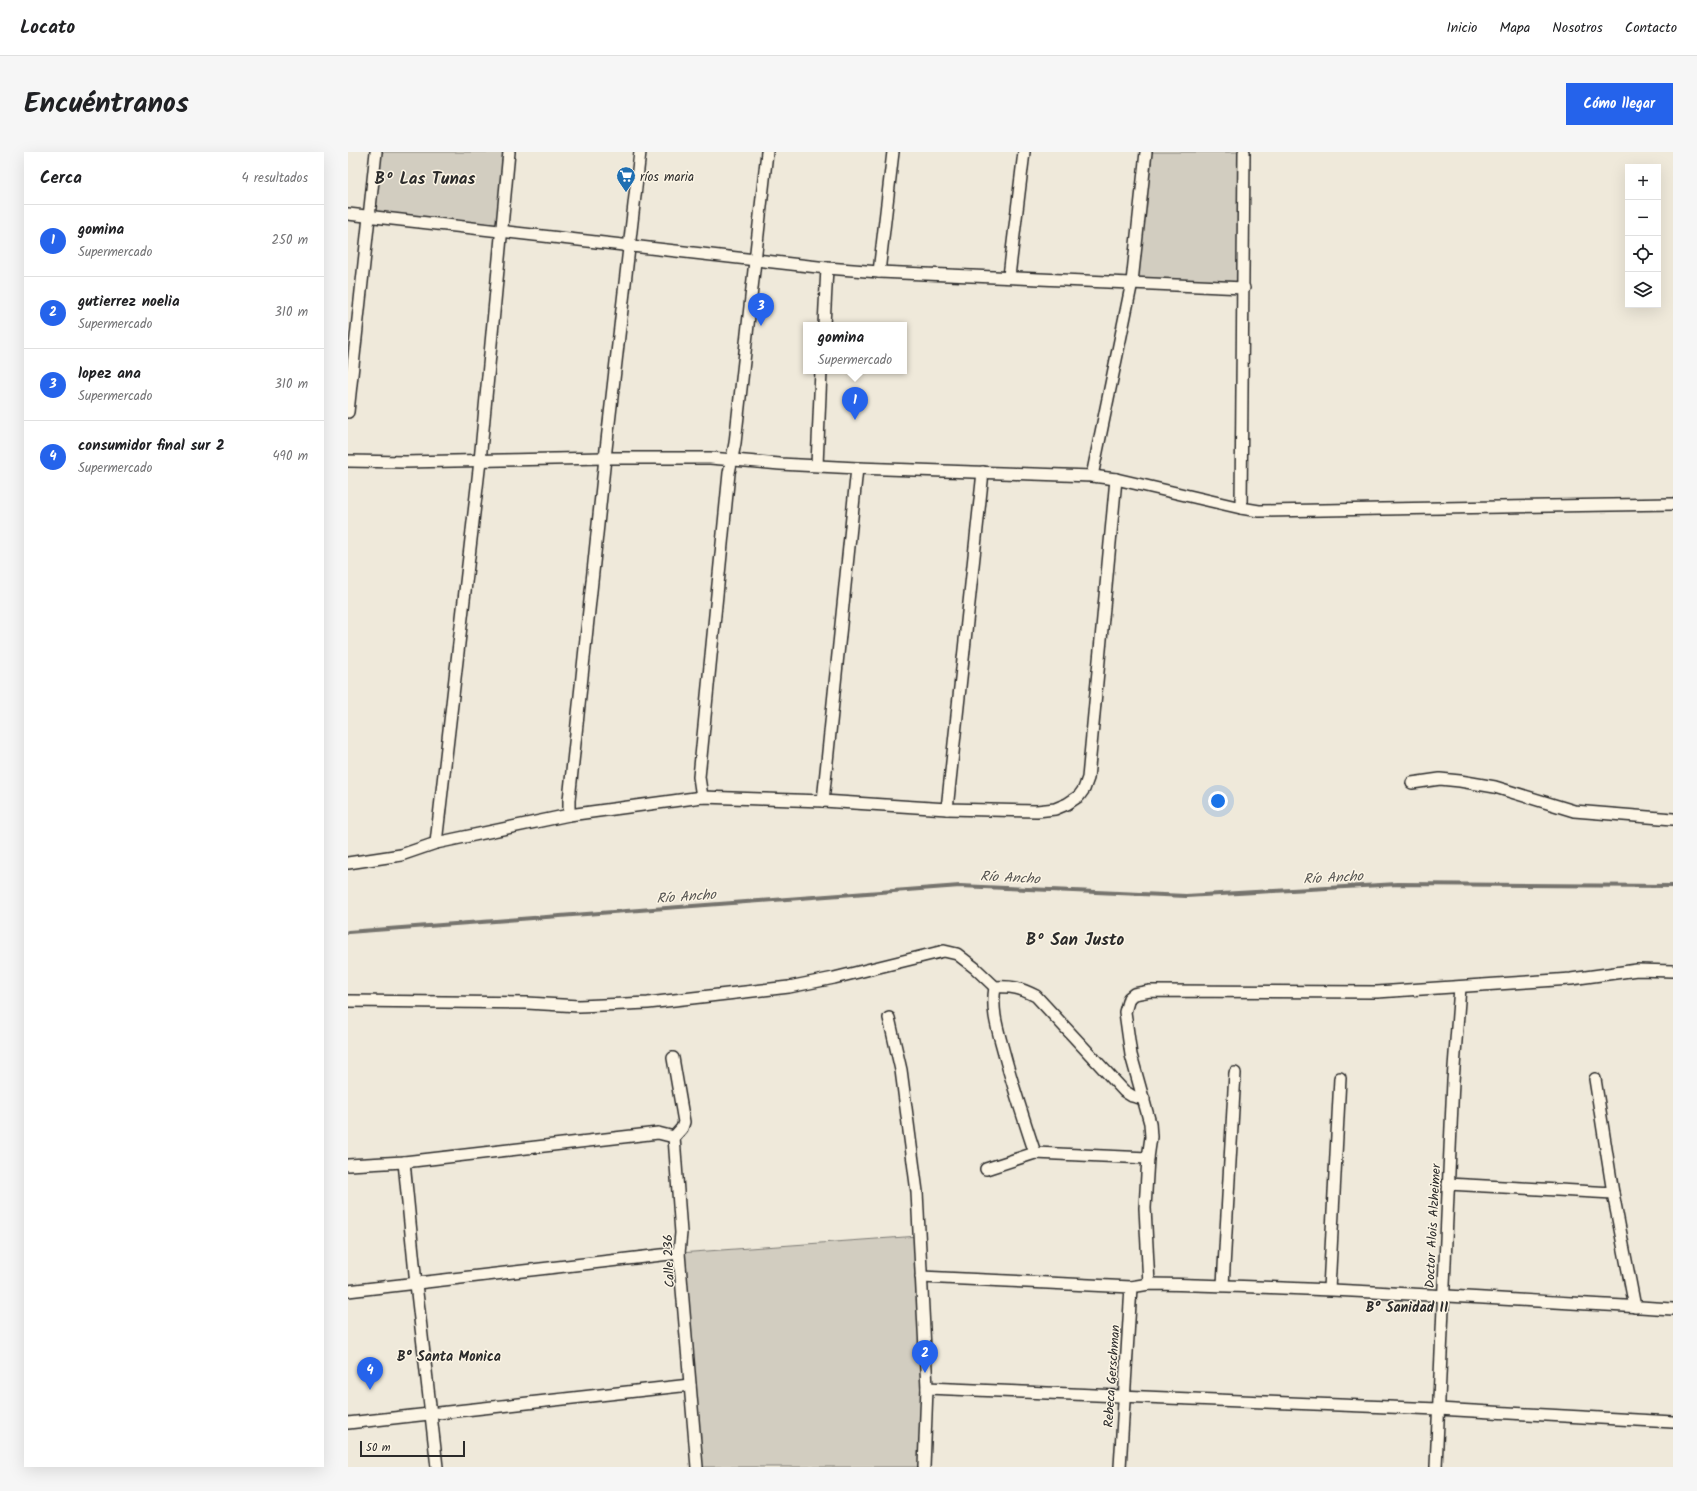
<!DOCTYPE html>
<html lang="es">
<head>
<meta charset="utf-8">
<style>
  body { margin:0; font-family:Kalam,sans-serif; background:#f6f6f6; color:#202124 }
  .controls { position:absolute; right:12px; top:12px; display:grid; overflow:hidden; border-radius:0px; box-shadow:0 4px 16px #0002 }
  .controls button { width:36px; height:36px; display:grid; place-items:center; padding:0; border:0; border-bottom:1px solid #e0e0e0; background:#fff; color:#202124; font:20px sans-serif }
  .scale { position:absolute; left:12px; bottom:10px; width:105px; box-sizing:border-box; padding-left:4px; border:2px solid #2b2b2b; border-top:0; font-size:11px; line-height:14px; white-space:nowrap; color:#2b2b2b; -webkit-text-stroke:3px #fcf5e5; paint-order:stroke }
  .you { position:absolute; left:870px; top:649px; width:14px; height:14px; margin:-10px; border:3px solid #fff; border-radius:50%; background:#1a73e8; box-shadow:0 0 0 6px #1a73e833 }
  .badge { display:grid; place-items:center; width:26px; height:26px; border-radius:50%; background:#2563eb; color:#fff; font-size:13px; font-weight:700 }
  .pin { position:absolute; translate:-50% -33px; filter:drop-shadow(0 1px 2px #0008) }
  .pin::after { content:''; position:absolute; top:21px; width:14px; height:12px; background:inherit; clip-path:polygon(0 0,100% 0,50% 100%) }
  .popup { position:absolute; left:455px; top:170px; width:104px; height:52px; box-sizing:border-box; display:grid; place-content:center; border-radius:0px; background:#fff; filter:drop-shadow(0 1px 3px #0005); font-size:13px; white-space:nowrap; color:#757577 }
  .popup b { font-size:15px; color:#202124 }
  .popup::after { content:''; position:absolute; left:50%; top:100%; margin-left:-8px; border:8px solid transparent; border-top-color:#fff }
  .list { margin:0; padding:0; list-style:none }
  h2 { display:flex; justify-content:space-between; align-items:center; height:52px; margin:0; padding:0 16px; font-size:17px }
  h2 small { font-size:13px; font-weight:400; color:#757577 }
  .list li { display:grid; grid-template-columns:26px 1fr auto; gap:12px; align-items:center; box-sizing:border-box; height:72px; padding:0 16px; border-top:1px solid #e0e0e0 }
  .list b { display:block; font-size:15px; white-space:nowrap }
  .list p { margin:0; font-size:13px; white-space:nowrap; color:#757577 }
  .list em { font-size:13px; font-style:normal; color:#757577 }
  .icon { flex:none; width:22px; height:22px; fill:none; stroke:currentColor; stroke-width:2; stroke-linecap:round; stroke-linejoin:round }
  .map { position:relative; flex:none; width:1325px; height:1315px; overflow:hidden; border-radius:0px }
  header { display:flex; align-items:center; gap:24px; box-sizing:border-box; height:56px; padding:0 20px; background:#fff; border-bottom:1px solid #e0e0e0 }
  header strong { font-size:19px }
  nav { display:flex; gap:22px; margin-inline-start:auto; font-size:14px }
  .intro { display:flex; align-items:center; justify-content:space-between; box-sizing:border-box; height:96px; padding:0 24px }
  h1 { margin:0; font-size:28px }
  .button { padding:10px 18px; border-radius:0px; background:#2563eb; color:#fff; font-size:14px; font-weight:700 }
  main { display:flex; gap:24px; padding:0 24px }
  aside { flex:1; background:#fff; border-radius:0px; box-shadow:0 4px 16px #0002 }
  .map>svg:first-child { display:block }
  .green { fill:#d2cdc0; stroke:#7e7c76 }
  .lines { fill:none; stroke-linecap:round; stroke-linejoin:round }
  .stream { stroke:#75736d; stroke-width:4 }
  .minor-casing { stroke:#2b2b2b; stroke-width:14 }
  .minor { stroke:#fcf5e5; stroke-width:11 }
  .labels { text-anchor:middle; stroke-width:3; stroke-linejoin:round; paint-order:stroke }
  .poi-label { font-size:13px; fill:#2b2b2b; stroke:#fcf5e5; text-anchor:start }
  .street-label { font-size:13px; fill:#2b2b2b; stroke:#fcf5e5 }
  .water-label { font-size:14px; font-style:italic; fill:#565552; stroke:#fcf5e5 }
  .neighbourhood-label { font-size:14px; font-weight:bold; fill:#2b2b2b; stroke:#fcf5e5 }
  .district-label { font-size:17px; font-weight:bold; fill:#2b2b2b; stroke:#fcf5e5 }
</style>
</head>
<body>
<header>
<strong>Locato</strong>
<nav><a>Inicio</a><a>Mapa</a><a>Nosotros</a><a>Contacto</a></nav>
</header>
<div class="intro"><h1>Encuéntranos</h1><a class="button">Cómo llegar</a></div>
<main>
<aside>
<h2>Cerca<small>4 resultados</small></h2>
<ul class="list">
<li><span class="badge">1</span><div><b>gomina</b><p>Supermercado</p></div><em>250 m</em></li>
<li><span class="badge">2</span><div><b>gutierrez noelia</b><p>Supermercado</p></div><em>310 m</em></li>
<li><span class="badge">3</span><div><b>lopez ana</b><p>Supermercado</p></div><em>310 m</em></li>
<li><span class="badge">4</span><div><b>consumidor final sur 2</b><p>Supermercado</p></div><em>490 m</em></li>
</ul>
</aside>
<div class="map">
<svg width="1325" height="1315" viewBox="0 0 1325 1315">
  <rect width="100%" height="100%" fill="#efe9da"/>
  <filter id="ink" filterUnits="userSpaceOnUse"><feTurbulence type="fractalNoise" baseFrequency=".025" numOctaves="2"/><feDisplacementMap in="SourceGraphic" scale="8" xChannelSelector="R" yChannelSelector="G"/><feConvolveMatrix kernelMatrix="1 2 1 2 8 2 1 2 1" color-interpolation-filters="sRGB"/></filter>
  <g filter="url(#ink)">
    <!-- green -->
    <g class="green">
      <polygon points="29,0 161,0 152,79 23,62"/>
      <polygon points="797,0 896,0 896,136 785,125"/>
      <polygon points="571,1084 576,1315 350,1315 331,1101"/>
    </g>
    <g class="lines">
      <!-- stream -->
      <polyline class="stream" points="0,780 612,734 838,744 1050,732 1325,734"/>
      <!-- minor casing -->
      <g class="minor-casing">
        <g id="minor">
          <polyline points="0,62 479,116 531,120 896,136"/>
          <polyline points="531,120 545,0"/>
          <polyline points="661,124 676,0"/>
          <polyline points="476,173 479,116"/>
          <polyline points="0,260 28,0"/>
          <polyline points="0,309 57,310 257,306 362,306 432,312 509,316 744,324 768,327 893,356 911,359 1325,352"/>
          <polyline points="469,313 473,219"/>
          <polyline points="744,324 784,130 798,0"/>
          <polyline points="893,356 896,0"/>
          <polyline points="1064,631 1092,627 1112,629 1147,635 1226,659 1325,667"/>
          <polyline points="354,645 351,625 381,321 387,291 419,0"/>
          <polyline points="475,649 509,316"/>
          <polyline points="599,657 635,320"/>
          <polyline points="221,663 221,648 257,306 292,0"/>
          <polyline points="88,691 132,309 161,0"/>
          <polyline points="0,711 53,703 88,691 221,663 354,645 475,649 599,657 689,659 707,657 719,652 731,644 736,637 740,626 768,327"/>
          <path d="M647,835C643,860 650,878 656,901C665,935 676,968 687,1001"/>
          <path d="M0,849L179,851L231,854L300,851L441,835L486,826L596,799L609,802L627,816L647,835C665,834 672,836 688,844L776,939L784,944L796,947"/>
          <polyline points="541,866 553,918 569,1040 579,1236 576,1315"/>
          <polyline points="325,906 336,970 334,976 326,985 333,1081 331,1101 349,1315"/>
          <polyline points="1247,927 1265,1041 1287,1155"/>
          <polyline points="56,1010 68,1132 89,1315"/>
          <polyline points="0,1013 56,1010 310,981 326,985"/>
          <polyline points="638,1017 687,1001 800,1006"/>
          <polyline points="1100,1032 1265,1041"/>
          <path d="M573,1125L783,1135L801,1132C976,1135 1150,1147 1325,1157"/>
          <polyline points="801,1132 797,1056 800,1006 803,985 802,971 783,903 777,860 781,846 786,842 802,839 1029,840 1223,827 1289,818 1325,819"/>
          <polyline points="875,1133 887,921"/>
          <polyline points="981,1137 992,926"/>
          <polyline points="0,1139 331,1101"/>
          <polyline points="579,1236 1090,1257 1325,1270"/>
          <polyline points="0,1271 342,1233"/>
          <polyline points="772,1315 783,1135"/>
          <polyline points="1088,1315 1105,929 1112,835"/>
        </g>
      </g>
      <!-- minor -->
      <use href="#minor" class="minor"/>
    </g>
  </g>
  <!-- icons -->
  <defs>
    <g id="supermarket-pin" transform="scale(1)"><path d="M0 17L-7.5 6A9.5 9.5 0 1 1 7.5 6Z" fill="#1f6fb2" stroke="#fcf5e5"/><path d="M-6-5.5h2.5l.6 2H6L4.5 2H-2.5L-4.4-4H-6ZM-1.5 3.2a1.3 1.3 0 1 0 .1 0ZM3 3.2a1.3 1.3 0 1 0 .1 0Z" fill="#fff"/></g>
  </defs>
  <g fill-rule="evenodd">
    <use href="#supermarket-pin" x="278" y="24"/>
  </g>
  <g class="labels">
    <!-- poi labels -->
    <g class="poi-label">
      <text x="292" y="29">ríos maria</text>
    </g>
    <!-- street labels -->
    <g class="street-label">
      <text transform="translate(1084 1074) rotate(-87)" y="5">Doctor Alois Alzheimer</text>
      <text transform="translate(320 1109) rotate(-92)" y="5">Calle 236</text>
      <text transform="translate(763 1224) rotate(-86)" y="5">Rebeca Gerschman</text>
    </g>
    <!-- water labels -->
    <g class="water-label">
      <text transform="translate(662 725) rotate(3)" y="5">Río Ancho</text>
      <text transform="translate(985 725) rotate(-3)" y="5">Río Ancho</text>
      <text transform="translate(338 744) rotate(-4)" y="5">Río Ancho</text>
    </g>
    <!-- neighbourhood labels -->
    <g class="neighbourhood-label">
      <text x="1059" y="1160">B° Sanidad II</text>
      <text x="101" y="1209">B° Santa Monica</text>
    </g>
    <!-- district labels -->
    <g class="district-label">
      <text x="77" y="32">Bº Las Tunas</text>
      <text x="727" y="793">Bº San Justo</text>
    </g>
  </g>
</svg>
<div class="controls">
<button>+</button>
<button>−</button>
<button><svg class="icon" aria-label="locate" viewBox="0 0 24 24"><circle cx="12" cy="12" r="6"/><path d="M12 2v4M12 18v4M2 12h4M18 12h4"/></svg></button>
<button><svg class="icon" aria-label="layers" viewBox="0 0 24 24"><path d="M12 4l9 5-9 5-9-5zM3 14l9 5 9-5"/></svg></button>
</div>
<div class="scale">50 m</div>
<div class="you"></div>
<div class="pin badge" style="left:507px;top:268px">1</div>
<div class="popup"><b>gomina</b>Supermercado</div>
<div class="pin badge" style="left:577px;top:1221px">2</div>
<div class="pin badge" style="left:413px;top:174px">3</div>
<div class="pin badge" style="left:22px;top:1238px">4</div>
</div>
</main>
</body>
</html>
